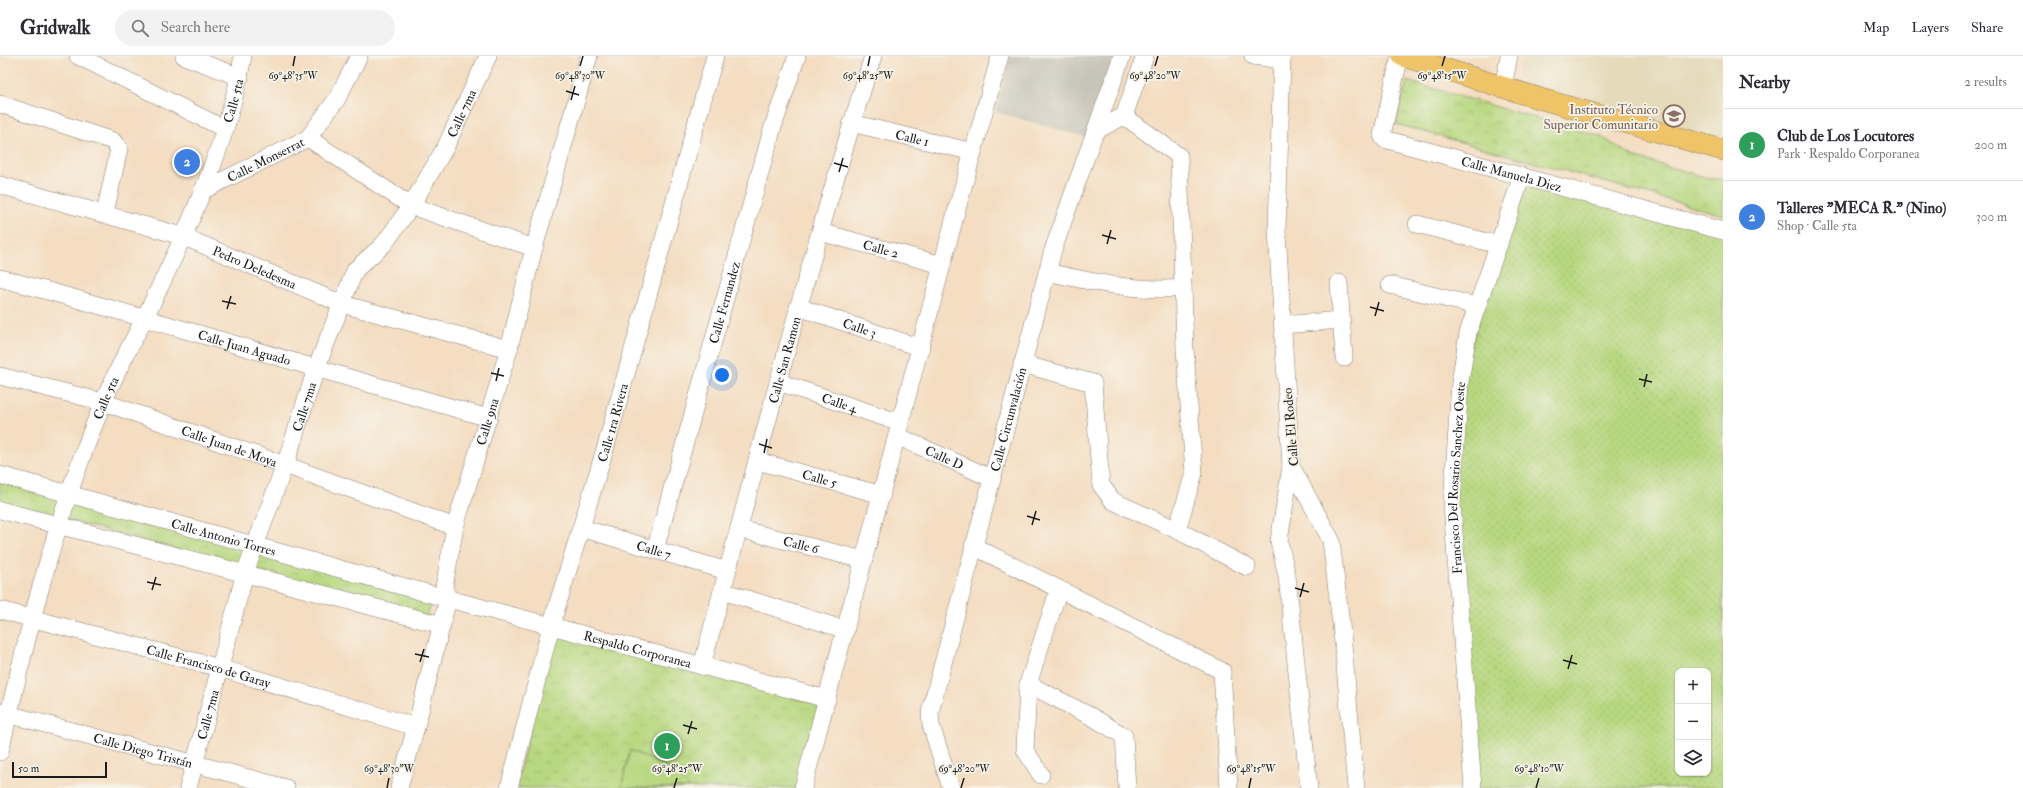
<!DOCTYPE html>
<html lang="en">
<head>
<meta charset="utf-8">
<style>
  body { margin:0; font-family:"IM FELL Double Pica",serif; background:#f2f2f3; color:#2b2b33 }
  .controls { position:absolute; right:12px; bottom:12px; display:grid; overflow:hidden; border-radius:8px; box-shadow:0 1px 3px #0004 }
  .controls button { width:36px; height:36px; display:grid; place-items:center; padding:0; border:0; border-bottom:1px solid #e1e1e2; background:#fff; color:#2b2b33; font:20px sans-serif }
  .scale { position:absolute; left:12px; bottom:10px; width:95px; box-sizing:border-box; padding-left:4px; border:2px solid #1c1c1c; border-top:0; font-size:11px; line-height:14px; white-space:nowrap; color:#1c1c1c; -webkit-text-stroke:3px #f7f3e8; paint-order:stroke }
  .you { position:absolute; left:722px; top:319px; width:14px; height:14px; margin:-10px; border:3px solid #fff; border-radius:50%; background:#1a73e8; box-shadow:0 0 0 6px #1a73e833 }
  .badge { display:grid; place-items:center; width:26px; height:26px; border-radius:50%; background:#d93025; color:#fff; font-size:13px; font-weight:700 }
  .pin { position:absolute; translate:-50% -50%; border:2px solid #fff; box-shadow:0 1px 4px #0006 }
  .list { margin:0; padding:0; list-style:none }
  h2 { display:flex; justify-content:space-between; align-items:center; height:52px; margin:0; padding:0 16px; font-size:17px }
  h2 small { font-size:13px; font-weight:400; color:#7c7c81 }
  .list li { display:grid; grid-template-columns:26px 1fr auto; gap:12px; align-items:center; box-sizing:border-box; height:72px; padding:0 16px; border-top:1px solid #e1e1e2 }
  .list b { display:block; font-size:15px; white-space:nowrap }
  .list p { margin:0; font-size:13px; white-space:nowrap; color:#7c7c81 }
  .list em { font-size:13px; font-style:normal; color:#7c7c81 }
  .icon { flex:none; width:22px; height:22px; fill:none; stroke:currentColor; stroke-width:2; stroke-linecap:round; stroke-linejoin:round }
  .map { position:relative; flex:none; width:1723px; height:732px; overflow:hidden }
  header { display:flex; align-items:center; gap:24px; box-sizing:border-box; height:56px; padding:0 20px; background:#fff; border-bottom:1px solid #e1e1e2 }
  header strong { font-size:19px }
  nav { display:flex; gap:22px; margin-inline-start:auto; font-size:14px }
  .search { width:280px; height:36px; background:#f2f2f3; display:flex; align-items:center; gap:10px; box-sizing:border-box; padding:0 14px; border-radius:22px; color:#7c7c81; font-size:15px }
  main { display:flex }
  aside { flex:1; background:#fff }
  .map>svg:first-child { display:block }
  .built { fill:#e5daba }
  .industrial { fill:#c7c4b8 }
  .grass { fill:url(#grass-dots); stroke:#6a7a4e; fill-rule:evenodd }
  .park { fill:url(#park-crowns); stroke:#6a7a4e }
  .garden { fill:#b7d880; stroke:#6a7a4e }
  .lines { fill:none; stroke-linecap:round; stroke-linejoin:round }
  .minor-casing { stroke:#887c6e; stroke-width:18 }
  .major-casing { stroke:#887c6e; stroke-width:22 }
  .minor { stroke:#fff; stroke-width:17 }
  .major { stroke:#efc469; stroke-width:21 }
  .ticks { fill:none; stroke:#1c1c1c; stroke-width:1.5 }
  .labels { text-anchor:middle; stroke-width:3.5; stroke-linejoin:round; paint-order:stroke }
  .street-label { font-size:13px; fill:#1c1c1c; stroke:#f7f3e8 }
  .education-label { font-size:13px; fill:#785e54; stroke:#f7f3e8; text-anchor:end }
  .ticks-label { font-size:10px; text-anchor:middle; fill:#1c1c1c; stroke:#f7f3e8; stroke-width:3.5; stroke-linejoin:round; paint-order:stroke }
</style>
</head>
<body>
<header>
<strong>Gridwalk</strong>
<div class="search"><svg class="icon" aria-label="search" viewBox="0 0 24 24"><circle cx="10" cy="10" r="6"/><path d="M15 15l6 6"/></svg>Search here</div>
<nav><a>Map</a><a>Layers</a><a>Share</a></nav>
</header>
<main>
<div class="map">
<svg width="1723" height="732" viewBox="0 0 1723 732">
  <defs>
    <pattern id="grass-dots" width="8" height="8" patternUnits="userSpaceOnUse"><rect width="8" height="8" fill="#b7d880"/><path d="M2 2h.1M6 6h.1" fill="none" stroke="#9db96e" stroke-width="1.8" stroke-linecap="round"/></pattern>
    <pattern id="park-crowns" width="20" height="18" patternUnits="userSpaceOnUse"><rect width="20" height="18" fill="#b7d880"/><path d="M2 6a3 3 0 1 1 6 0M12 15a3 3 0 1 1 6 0" fill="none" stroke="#9db96e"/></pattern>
  </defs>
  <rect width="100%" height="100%" fill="#f7f3e8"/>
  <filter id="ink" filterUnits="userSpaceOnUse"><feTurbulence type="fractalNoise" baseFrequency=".025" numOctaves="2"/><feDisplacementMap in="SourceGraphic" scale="8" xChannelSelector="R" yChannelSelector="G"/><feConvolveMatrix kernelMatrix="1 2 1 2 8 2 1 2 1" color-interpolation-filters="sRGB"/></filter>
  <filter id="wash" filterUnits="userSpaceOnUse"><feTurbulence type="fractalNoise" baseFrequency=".012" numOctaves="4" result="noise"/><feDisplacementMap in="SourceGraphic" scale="16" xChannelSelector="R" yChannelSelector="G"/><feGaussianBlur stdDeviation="0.9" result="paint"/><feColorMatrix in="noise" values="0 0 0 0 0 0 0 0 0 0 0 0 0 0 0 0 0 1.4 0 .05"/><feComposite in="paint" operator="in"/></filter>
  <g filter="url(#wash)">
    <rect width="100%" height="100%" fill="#f4ddc1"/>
    <!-- built -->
    <polygon class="built" points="1522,0 1723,0 1723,88 1523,29 1517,19"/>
    <!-- industrial -->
    <polygon class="industrial" points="1010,0 1116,0 1085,81 995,56"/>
    <!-- grass -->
    <path class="grass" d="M1522,120L1723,177V732H1473L1452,449L1460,326ZM1678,615H1708V717H1678Z"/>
    <!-- park -->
    <g class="park">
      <polygon points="1407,25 1602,81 1633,101 1713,123 1723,123 1723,159 1396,68"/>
      <polygon points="0,419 434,539 427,560 0,446"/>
      <polygon points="555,578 820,649 797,732 515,732"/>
    </g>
    <!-- garden -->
    <polygon class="garden" points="630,694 672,714 690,732 621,732"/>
  </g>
  <g filter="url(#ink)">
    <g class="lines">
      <!-- minor casing -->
      <g class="minor-casing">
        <g id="minor">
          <polyline points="78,0 225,73"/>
          <polyline points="184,0 240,21"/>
          <polyline points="1253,0 1282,4"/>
          <polyline points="1282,0 1277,174 1291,410 1331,484 1342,577 1356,732"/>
          <path id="s1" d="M1401,0L1398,8L1382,79L1384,83L1723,175"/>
          <polyline points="1503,31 1509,0"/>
          <polyline points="0,48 113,85 119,93 105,157"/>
          <polyline points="1124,60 1179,100 1185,294 1194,417 1177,474"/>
          <path id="s2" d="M851,67L973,96"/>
          <polyline points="1097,74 1124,60 1145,0"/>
          <polyline points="308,82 411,150 534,192"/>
          <path id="s3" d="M0,129L182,180L342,248L509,293"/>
          <path id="s4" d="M202,135L308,82L337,43L359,0"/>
          <polyline points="1417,168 1499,189"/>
          <path id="s5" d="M820,176L942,209"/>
          <path d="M1047,216C1092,226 1136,236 1183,232"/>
          <path id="s6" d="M0,222C164,266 326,316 489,362"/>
          <polyline points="1339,227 1344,302"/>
          <polyline points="1390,229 1477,250"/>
          <path id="s7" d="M798,251L921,292"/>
          <polyline points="1283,269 1340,264"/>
          <polyline points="1022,308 1093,327 1101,429 1113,445 1177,474 1247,511"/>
          <path id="s8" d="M0,320L103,346L285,409L455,471"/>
          <path id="s9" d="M778,326L901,367"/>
          <path id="s10" d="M897,380L991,422"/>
          <path id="s11" d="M757,405L882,439"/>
          <polyline points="1291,410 1279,485 1287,520 1309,732"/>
          <path id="s12" d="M0,419L434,539L827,643"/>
          <polyline points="0,454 442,569"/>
          <path id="s13" d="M581,472L727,515"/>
          <path id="s14" d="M739,473L864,504"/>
          <polyline points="973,490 1222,615 1229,732"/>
          <path id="s15" d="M655,494L772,74L797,0"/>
          <polyline points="722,535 846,574"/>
          <path id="s16" d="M0,554L220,612L416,671"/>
          <path id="s17" d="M702,610C757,406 809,201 873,0"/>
          <polyline points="1028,628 1094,662 1124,680 1127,732"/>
          <path id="s18" d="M0,656L286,732"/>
          <path id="s19" d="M0,696C27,578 56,459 103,347C117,313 136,280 152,247C190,169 228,86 243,0"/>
          <polyline points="1041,719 1025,694 1028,628 1059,533"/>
          <path id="s20" d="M188,732L245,517L287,403L316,313L355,214L384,188L411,150L445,92L488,0"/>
          <path id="s21" d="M399,732L416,671L448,543L444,531L455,471L509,293L534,192L589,0"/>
          <path id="s22" d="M509,732L551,570L606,390L715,0"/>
          <polyline points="803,732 958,149 1000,0"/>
          <path id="s23" d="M951,732L931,669L930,656L1053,194L1122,0"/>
          <path id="s24" d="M1473,732L1452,449L1460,326L1468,277L1522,120"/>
        </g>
      </g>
      <!-- major casing -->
      <g class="major-casing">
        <polyline id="major" points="1403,0 1541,43 1723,94"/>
      </g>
      <!-- minor -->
      <use href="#minor" class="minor"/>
      <!-- major -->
      <use href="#major" class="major"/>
    </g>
  </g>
  <!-- ticks -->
  <path class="ticks" d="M293,10L295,0M580,10L583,0M868,10L870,0M1155,10L1158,0M1442,10L1445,0M566,35L579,39M571,44L575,30M834,107L848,111M839,116L843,102M1102,179L1116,183M1107,188L1111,174M222,245L236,248M1370,251L1384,255M227,253L231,240M1375,260L1379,246M491,317L504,320M1639,323L1652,326M496,325L499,312M1644,331L1647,318M759,388L772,392M764,397L767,383M1027,460L1040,464M1032,469L1036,455M147,526L161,529M1295,532L1309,536M152,534L156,521M1300,541L1304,527M415,598L429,601M1563,604L1577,608M420,606L424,593M1568,613L1572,599M683,669L697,673M688,678L692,665M387,732L389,722M674,732L677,722M961,732L964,722M1249,732L1251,722M1536,732L1539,722"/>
  <!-- icons -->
  <defs>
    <g id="university-ring" transform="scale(1.15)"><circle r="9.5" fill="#f7f3e8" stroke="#8d6e63" stroke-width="1.5"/><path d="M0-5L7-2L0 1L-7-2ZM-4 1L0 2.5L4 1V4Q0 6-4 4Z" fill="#8d6e63"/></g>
  </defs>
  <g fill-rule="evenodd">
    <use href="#university-ring" x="1674" y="60"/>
  </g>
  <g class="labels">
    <!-- street labels -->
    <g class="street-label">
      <text dy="5" stroke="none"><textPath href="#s19" startOffset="694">Calle 5ta</textPath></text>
      <text dy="5" stroke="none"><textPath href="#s20" startOffset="736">Calle 7ma</textPath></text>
      <text dy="5" stroke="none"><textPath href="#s2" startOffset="63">Calle 1</textPath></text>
      <text dy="5" stroke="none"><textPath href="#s4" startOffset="71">Calle Monserrat</textPath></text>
      <text dy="5" stroke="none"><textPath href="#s1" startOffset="218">Calle Manuela Diez</textPath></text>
      <text dy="5" stroke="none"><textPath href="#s5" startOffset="63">Calle 2</textPath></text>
      <text dy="5" stroke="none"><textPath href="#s3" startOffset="268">Pedro Deledesma</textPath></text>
      <text dy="5" stroke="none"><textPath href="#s15" startOffset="257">Calle Fernandez</textPath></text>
      <text dy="5" stroke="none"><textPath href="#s7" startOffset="65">Calle 3</textPath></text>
      <text dy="5" stroke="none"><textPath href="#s6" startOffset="254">Calle Juan Aguado</textPath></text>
      <text dy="5" stroke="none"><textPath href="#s17" startOffset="317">Calle San Ramon</textPath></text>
      <text dy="5" stroke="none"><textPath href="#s19" startOffset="370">Calle 5ta</textPath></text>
      <text dy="5" stroke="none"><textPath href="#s9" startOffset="65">Calle 4</textPath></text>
      <text dy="5" stroke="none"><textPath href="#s20" startOffset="399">Calle 7ma</textPath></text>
      <text dy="5" stroke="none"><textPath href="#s23" startOffset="382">Calle Circunvalación</textPath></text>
      <text dy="5" stroke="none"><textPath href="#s21" startOffset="379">Calle 9na</textPath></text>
      <text dy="5" stroke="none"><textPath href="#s22" startOffset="380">Calle 1ra Rivera</textPath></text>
      <text transform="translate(1290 371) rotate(-95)" y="5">Calle El Rodeo</text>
      <text dy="5" stroke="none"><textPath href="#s8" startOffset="240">Calle Juan de Moya</textPath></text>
      <text dy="5" stroke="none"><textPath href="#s10" startOffset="52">Calle D</textPath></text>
      <text dy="5" stroke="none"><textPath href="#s11" startOffset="65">Calle 5</textPath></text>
      <text dy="5" stroke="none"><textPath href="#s24" startOffset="311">Francisco Del Rosario Sanchez Oeste</textPath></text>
      <text dy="5" stroke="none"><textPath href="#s12" startOffset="232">Calle Antonio Torres</textPath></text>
      <text dy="5" stroke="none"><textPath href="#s14" startOffset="64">Calle 6</textPath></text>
      <text dy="5" stroke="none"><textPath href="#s13" startOffset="76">Calle 7</textPath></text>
      <text dy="5" stroke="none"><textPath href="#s12" startOffset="661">Respaldo Corporanea</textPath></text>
      <text dy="5" stroke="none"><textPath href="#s16" startOffset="216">Calle Francisco de Garay</textPath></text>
      <text dy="5" stroke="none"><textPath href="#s20" startOffset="76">Calle 7ma</textPath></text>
      <text dy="5" stroke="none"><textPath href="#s18" startOffset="148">Calle Diego Tristán</textPath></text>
    </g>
    <!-- education labels -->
    <g class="education-label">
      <text x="1658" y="58">Instituto Técnico<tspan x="1658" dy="15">Superior Comunitario</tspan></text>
    </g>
  </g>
  <g class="ticks-label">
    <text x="293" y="23">69°48'35"W</text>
    <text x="580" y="23">69°48'30"W</text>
    <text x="868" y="23">69°48'25"W</text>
    <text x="1155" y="23">69°48'20"W</text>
    <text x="1442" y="23">69°48'15"W</text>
    <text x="389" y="716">69°48'30"W</text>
    <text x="677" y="716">69°48'25"W</text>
    <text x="964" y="716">69°48'20"W</text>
    <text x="1251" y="716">69°48'15"W</text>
    <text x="1539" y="716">69°48'10"W</text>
  </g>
</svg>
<div class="controls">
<button>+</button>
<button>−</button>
<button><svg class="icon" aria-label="layers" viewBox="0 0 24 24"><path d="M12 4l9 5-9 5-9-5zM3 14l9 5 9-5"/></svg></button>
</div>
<div class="scale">50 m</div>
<div class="you"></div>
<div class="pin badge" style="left:667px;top:690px;background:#2e9e5b">1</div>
<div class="pin badge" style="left:187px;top:106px;background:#3f7fe0">2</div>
</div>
<aside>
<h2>Nearby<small>2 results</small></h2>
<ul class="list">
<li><span class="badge" style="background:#2e9e5b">1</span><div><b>Club de Los Locutores</b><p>Park · Respaldo Corporanea</p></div><em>200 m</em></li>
<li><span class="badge" style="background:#3f7fe0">2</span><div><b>Talleres &quot;MECA R.&quot; (Nino)</b><p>Shop · Calle 5ta</p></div><em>300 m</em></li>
</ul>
</aside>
</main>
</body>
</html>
